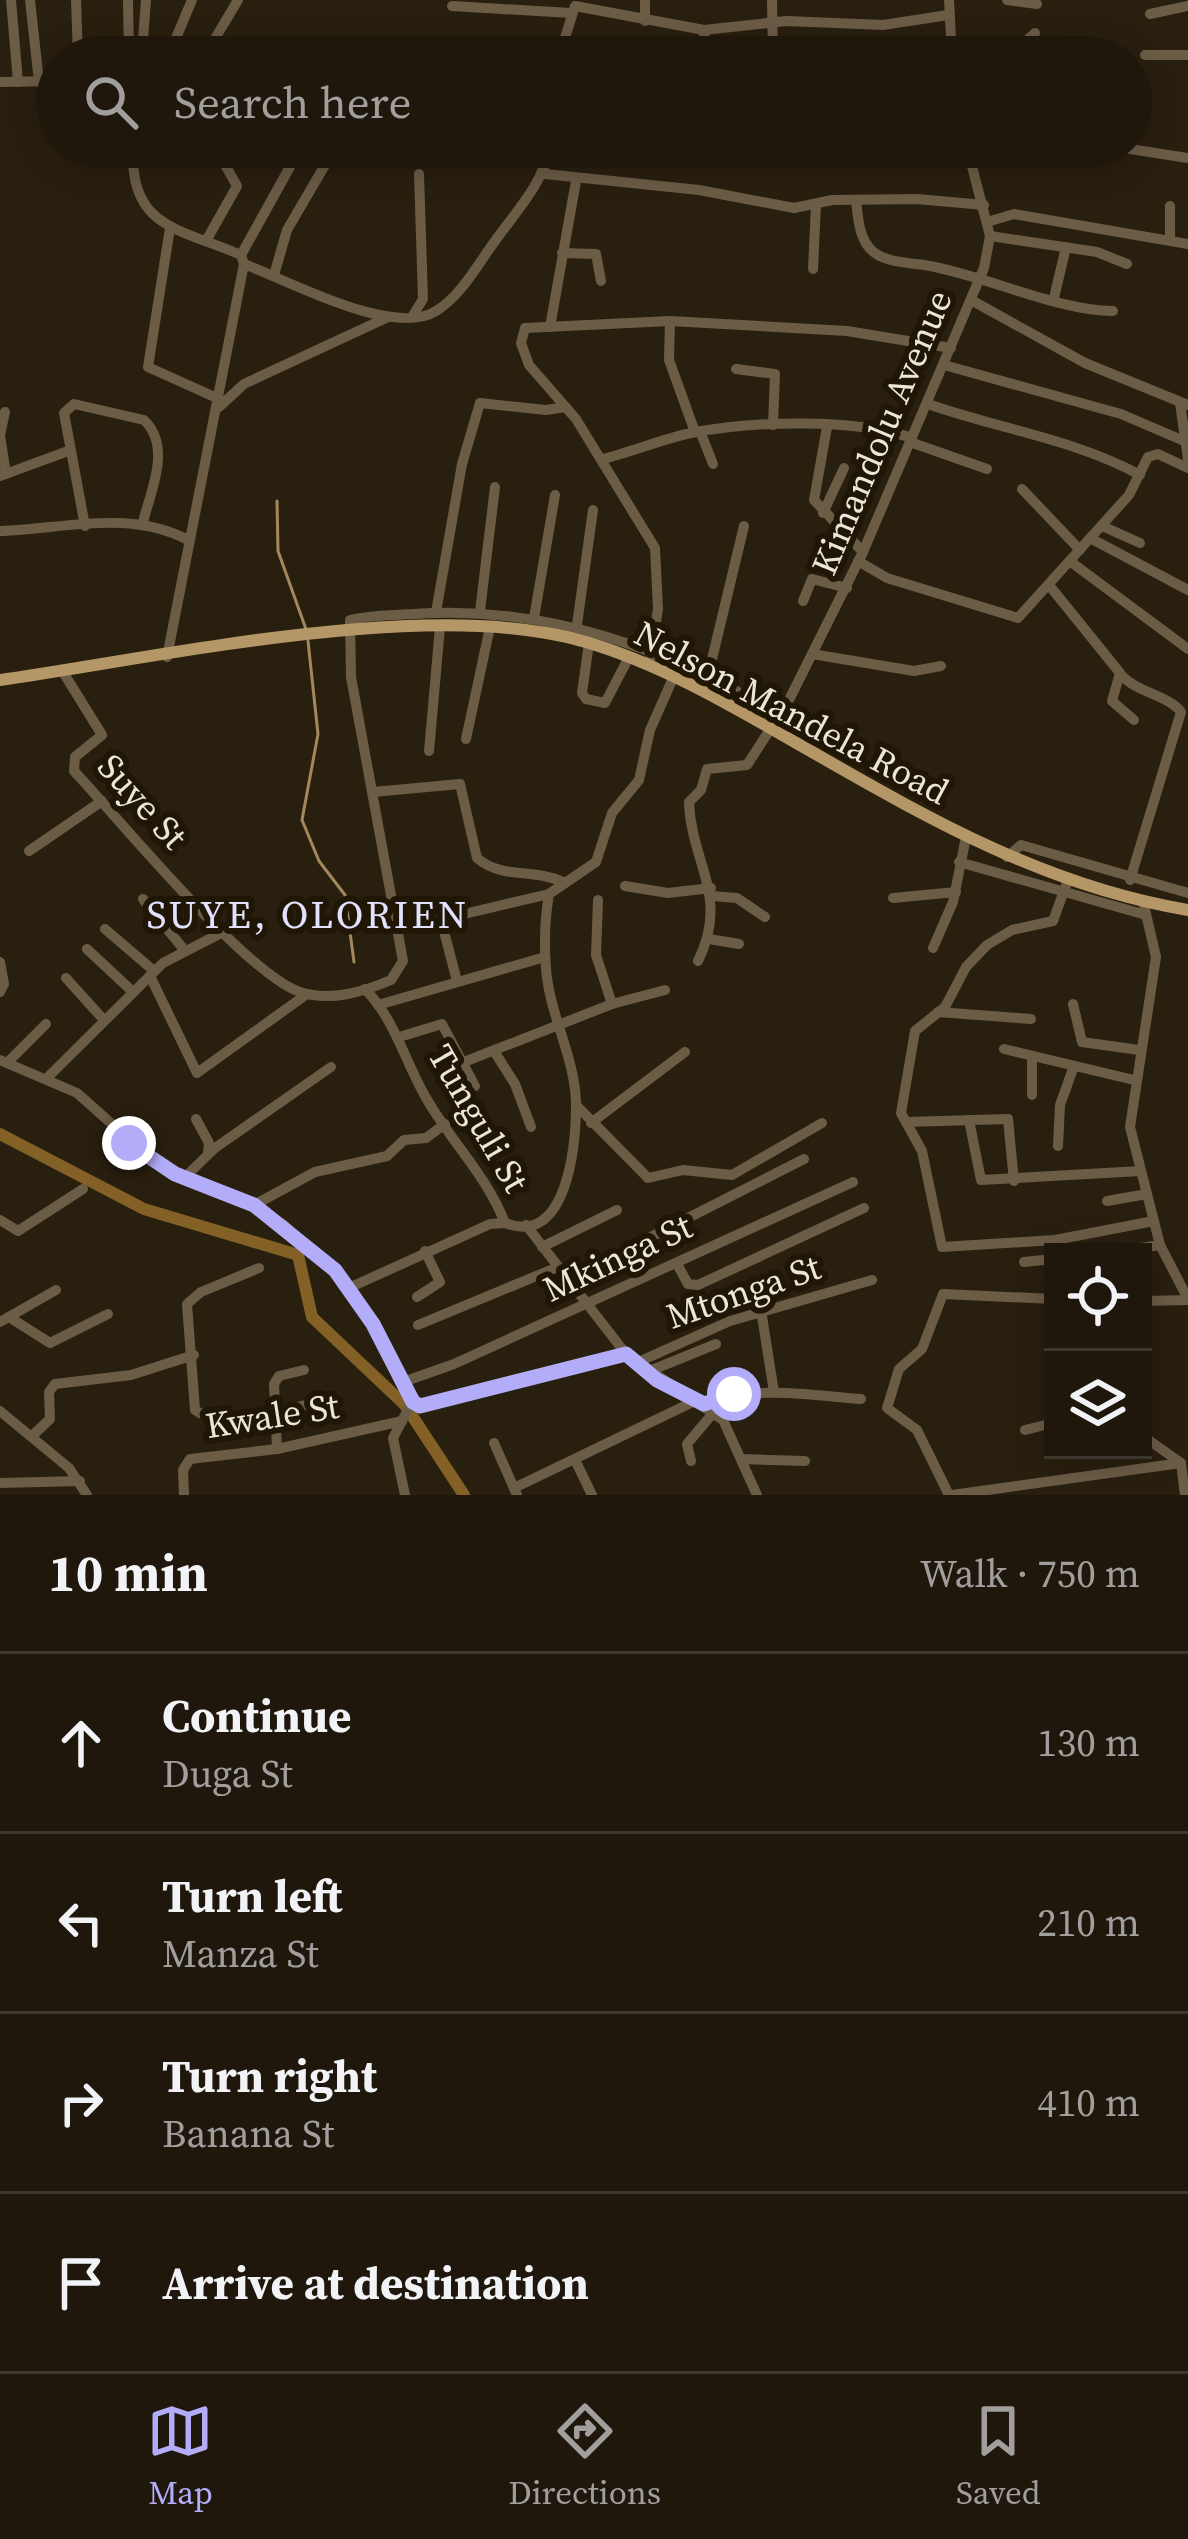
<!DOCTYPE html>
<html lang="en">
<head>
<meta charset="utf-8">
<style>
  body { margin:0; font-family:"Source Serif 4",serif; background:#2c2419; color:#f1f3f6 }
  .controls { position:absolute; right:36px; bottom:36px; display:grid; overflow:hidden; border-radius:0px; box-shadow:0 6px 30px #0003 }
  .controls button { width:108px; height:108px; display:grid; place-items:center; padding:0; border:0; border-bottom:3px solid #3c362c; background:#1f170b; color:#f1f3f6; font:60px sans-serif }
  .stop { position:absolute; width:36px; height:36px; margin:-27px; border:9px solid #b3acf9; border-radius:50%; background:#fff }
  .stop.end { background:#b3acf9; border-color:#fff; box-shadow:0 3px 12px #0008 }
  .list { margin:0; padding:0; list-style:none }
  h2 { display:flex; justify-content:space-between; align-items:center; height:156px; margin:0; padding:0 48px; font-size:51px }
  h2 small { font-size:39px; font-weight:400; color:#a19f9d }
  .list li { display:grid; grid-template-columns:78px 1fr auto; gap:36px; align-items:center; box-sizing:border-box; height:180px; padding:0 48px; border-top:3px solid #3c362c }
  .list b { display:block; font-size:45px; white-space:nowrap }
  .list p { margin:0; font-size:39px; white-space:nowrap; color:#a19f9d }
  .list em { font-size:39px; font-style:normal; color:#a19f9d }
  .icon { flex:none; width:66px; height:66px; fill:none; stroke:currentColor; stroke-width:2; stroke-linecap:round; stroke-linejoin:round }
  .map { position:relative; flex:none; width:1188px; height:1495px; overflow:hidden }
  .search { position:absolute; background:#1f170b; box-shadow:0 6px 30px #0003; left:36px; right:36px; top:36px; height:132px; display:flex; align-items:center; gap:30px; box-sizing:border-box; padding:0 42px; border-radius:66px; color:#a19f9d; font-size:45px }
  .sheet { height:876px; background:#1f170b }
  nav { display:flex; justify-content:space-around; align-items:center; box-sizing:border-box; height:168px; border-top:3px solid #3c362c; background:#1f170b; font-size:33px; color:#a19f9d }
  nav a { display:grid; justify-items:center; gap:6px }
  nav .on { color:#b3acf9 }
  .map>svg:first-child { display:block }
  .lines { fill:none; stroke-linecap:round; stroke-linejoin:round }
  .stream { stroke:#a2885c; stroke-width:3 }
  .river { stroke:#826026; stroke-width:12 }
  .minor { stroke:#6b5c46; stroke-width:10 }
  .major { stroke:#b59767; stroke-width:12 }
  .route { stroke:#b3acf9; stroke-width:15 }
  .labels { text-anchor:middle; stroke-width:12; stroke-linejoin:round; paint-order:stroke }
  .street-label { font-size:36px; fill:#ebe5da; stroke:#1f1606 }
  .neighbourhood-label { font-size:39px; letter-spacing:3px; fill:#e2e1fe; stroke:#1f1606 }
</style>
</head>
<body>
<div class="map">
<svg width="1188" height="1495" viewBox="0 0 1188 1495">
  <rect width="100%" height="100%" fill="#291f0f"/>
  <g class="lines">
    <!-- stream -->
    <g class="stream">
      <polyline points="277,501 278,551 307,632"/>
      <polyline points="308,641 318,734 302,820 319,861 345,895 354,962"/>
    </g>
    <!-- river -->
    <polyline class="river" points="0,1134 144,1209 298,1255 312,1317 405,1405 464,1495"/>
    <!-- minor -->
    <g class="minor">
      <polyline points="11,0 18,82"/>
      <polyline points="30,0 39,82"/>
      <polyline points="76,0 78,57"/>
      <polyline points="128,0 129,57"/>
      <polyline points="772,0 773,57"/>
      <polyline points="949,0 952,57"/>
      <polyline points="1007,0 1037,4"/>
      <polyline points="452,6 571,13"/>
      <polyline points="575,6 704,30 786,21 883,25 948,15"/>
      <polyline points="1150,14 1188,6"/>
      <polyline points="645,21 645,0"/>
      <polyline points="704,30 705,57"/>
      <polyline points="839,52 951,48"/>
      <polyline points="1145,55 1188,55"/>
      <polyline points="135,57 143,40 146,0"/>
      <polyline points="168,57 192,0"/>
      <polyline points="204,57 238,0"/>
      <polyline points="559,57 574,9"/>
      <polyline points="610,57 610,50"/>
      <polyline points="1009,57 1035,33"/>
      <polyline points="0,82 57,81"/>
      <path d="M133,147C129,229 180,228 241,255L244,264L167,657"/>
      <polyline points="1117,147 1188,158"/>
      <polyline points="545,174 699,190 794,208 832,200 917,199 984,205"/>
      <path d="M856,200C858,218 859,242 875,253C888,263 914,263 930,266C989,277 1059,311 1113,311"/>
      <polyline points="987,222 1014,214 1188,244"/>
      <polyline points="170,228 148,367 219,399"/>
      <polyline points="990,236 1097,252 1127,264"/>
      <polyline points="1170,239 1170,206"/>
      <polyline points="206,241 237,186 215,147"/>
      <polyline points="562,253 596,254 601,281"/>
      <polyline points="241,255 301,147"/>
      <path d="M244,264C289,281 393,338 436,311C461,296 478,264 495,241C518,209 542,185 550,147"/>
      <polyline points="813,269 816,204"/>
      <polyline points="274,275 287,230 328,160 328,147"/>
      <polyline points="1054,298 1066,247"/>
      <polyline points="971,300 1085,363 1188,405"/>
      <polyline points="412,317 423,299 419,174"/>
      <polyline points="670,321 669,360 695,432"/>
      <polyline points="550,327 576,181"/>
      <polyline points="944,365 1121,414 1184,441"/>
      <polyline points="736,369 775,374 773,425"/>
      <polyline points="1180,403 1188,459"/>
      <path d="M928,404C999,429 1074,439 1140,475"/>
      <polyline points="219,407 244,384 386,318"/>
      <polyline points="5,412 0,435 6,474"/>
      <polyline points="827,427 814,500 863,552"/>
      <polyline points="700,431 713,464"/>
      <polyline points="910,442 987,469"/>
      <path d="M603,459C632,452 662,439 691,433C752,421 854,418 912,438"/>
      <polyline points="0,476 68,451"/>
      <polyline points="1022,489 1080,550"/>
      <polyline points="823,513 844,468"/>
      <path d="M85,526L64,413L74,404L144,420C172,447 151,490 143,522"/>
      <polyline points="1102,526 1140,543"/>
      <path d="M0,531C64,529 129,509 188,540"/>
      <polyline points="1090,538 1188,590"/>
      <polyline points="858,561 887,578 1018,618 1129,495 1148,457 1158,454 1188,468"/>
      <polyline points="1071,562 1188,649"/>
      <polyline points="1049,585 1120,673 1112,701 1134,720"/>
      <polyline points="803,601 812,579 847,588"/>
      <polyline points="480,611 495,487"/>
      <polyline points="436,612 462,464 480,403 546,410 566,407"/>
      <polyline points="534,618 555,495"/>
      <polyline points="576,632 593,510"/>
      <polyline points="589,643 582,693 586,699 605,703 629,657"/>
      <polyline points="812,654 914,671 941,666"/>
      <polyline points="649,665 658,609 655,548 576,419 529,365 521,343 525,328 670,321 847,331 951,348"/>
      <path d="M63,672L102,735L75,757L74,771C119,819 246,974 300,992C330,1002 363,992 391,980L403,961L351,677L350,620C370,615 393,615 414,614C550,605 666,649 782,716"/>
      <path d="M1121,675C1138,693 1168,695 1181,712L1130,880"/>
      <polyline points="699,689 712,659 744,526"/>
      <polyline points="774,730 863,552 984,268 990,236 967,147"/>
      <polyline points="466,739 490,627"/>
      <polyline points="429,751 440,627"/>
      <path d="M373,792L460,784L477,858C503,880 533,868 563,882"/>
      <polyline points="29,851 102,801"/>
      <polyline points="1007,857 1021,845 1188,893"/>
      <polyline points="959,862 1146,915"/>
      <polyline points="1068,880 1053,921 1012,930 987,945 966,967 945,1007 915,1031 901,1113 922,1151 942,1247 1055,1240 1154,1221"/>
      <polyline points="625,886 668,893 711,888"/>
      <polyline points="712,896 737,898 765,917"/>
      <polyline points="893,898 956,892"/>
      <polyline points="143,899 185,951"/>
      <polyline points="598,900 596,955 612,1004"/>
      <polyline points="1143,901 1156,957 1130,1127 1160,1245 1188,1299"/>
      <polyline points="441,920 457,981"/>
      <polyline points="105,929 154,971"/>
      <polyline points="401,929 549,894"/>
      <polyline points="709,939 739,944"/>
      <polyline points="933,948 953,902 966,837"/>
      <polyline points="87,949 133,992"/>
      <path d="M698,961C730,896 691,863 689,802L701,790L707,769L747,765L771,728"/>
      <polyline points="0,962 4,984 0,992"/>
      <polyline points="150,976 197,1073 307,994"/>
      <polyline points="66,978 103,1019"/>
      <path d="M365,989C395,1020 404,1059 425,1096C450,1141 486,1174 505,1223C568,1248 576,1143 576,1103C575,1057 549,1014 546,968C544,944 545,918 549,894L596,862L612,813L639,780L650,730L674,676"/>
      <polyline points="1073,1004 1082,1042 1139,1050"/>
      <polyline points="378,1005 545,957"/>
      <polyline points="938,1012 1031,1019"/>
      <polyline points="399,1037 442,1024 475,1086"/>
      <polyline points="1004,1049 1134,1080"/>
      <polyline points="494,1051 515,1084 531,1127"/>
      <polyline points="0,1060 77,1093 157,1164 246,1201 284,1225 351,1287 414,1398 393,1438 405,1495"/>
      <polyline points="464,1062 612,1004 665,990"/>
      <polyline points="7,1063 46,1024"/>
      <polyline points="47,1078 163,963 223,932"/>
      <polyline points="1032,1095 1032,1056"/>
      <polyline points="576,1105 648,1178 683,1170 732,1175 822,1123"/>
      <polyline points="196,1119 209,1143 208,1152"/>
      <polyline points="969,1120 981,1180 1141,1171"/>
      <polyline points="906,1122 1008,1119 1014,1181"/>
      <polyline points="591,1123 685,1052"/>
      <polyline points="1058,1146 1060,1105 1074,1066"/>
      <polyline points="184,1178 215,1148 331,1067"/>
      <polyline points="1107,1201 1147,1194"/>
      <polyline points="254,1205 315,1172 387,1156 404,1140 426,1138 445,1124"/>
      <polyline points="0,1220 18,1231 83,1189"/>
      <polyline points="526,1225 626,1354 723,1420 757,1495"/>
      <polyline points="542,1247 617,1210"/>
      <polyline points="1115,1252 1160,1245"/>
      <polyline points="1024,1262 1053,1259"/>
      <polyline points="677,1264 688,1284 698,1285 864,1208"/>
      <path d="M259,1268L201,1292L187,1304L195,1410C223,1431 281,1411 313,1403"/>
      <polyline points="568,1279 804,1159"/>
      <polyline points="351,1287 490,1224 505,1223"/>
      <polyline points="417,1297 440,1282 425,1251"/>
      <polyline points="1143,1301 1188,1300"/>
      <polyline points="761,1310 774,1392"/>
      <polyline points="9,1317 50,1343 108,1314"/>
      <polyline points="0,1322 56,1290"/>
      <polyline points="418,1325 558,1267"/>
      <polyline points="636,1363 730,1321 872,1280"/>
      <polyline points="647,1372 716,1344"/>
      <polyline points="406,1381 454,1364 853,1182"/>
      <polyline points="413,1403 429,1405 626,1354"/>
      <path d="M704,1404C754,1385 809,1395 861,1399"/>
      <polyline points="0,1411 69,1468 87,1495"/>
      <polyline points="1025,1430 1053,1423"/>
      <polyline points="33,1435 50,1419 49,1392 55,1384 131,1375 194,1355"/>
      <polyline points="1143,1436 1181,1463 1185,1495"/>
      <polyline points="494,1443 517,1495"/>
      <polyline points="277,1449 274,1384 279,1376 304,1370"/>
      <polyline points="742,1459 805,1461"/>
      <polyline points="691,1461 687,1444 714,1412"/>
      <polyline points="576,1462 592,1495"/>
      <polyline points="0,1483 80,1481"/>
      <polyline points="514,1488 697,1400"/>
      <polyline points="184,1495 183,1470 190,1459 277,1449 402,1421"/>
      <polyline points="949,1495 917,1430 887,1408 899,1369 922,1349 943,1294 1053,1299"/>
      <polyline points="952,1495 1181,1463"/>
    </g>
    <!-- major -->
    <path class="major" d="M0,680C162,657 432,596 586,642C667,666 740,711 814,753C934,822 1050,887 1188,910"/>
  </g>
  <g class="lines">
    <!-- route -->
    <polyline class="route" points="129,1143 175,1174 254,1205 335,1270 373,1324 413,1402 420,1406 626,1354 657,1380 704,1404 734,1394"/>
  </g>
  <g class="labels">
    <!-- street labels -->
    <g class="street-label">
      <text transform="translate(881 432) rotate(-67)" y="13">Kimandolu Avenue</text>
      <text transform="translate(792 712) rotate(28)" y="13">Nelson Mandela Road</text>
      <text transform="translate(143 801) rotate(48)" y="13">Suye St</text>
      <text transform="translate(479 1118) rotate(60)" y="13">Tunguli St</text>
      <text transform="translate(617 1257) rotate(-25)" y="13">Mkinga St</text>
      <text transform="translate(743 1291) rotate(-19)" y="13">Mtonga St</text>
      <text transform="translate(272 1415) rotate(-9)" y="13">Kwale St</text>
    </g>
    <!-- neighbourhood labels -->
    <g class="neighbourhood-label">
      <text x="308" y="928">SUYE, OLORIEN</text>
    </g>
  </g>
</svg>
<div class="controls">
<button><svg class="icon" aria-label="locate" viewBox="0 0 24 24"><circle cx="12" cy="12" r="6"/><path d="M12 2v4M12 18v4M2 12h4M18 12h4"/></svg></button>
<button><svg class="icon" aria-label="layers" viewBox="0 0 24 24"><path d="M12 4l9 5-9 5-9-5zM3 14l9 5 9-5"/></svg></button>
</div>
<div class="stop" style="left:734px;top:1394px"></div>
<div class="stop end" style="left:129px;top:1143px"></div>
<div class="search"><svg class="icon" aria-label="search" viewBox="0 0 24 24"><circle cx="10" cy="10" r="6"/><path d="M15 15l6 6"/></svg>Search here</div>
</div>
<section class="sheet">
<h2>10 min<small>Walk · 750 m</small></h2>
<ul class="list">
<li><svg class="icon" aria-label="ahead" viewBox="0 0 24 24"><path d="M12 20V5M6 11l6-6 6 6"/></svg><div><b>Continue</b><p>Duga St</p></div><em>130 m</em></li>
<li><svg class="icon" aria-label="left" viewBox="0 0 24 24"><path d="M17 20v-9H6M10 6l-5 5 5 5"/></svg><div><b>Turn left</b><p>Manza St</p></div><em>210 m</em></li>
<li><svg class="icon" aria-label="right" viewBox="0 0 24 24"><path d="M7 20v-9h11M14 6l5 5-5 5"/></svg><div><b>Turn right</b><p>Banana St</p></div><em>410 m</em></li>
<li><svg class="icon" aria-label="arrive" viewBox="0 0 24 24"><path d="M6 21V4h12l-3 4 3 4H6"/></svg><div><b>Arrive at destination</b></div></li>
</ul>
</section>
<nav>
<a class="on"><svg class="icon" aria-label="map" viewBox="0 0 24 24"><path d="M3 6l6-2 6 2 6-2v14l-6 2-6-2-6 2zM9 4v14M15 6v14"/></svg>Map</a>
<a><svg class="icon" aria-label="directions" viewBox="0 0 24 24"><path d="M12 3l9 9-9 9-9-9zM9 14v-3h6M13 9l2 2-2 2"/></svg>Directions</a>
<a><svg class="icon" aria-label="saved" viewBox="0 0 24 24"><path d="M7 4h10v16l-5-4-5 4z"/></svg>Saved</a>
</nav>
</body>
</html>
